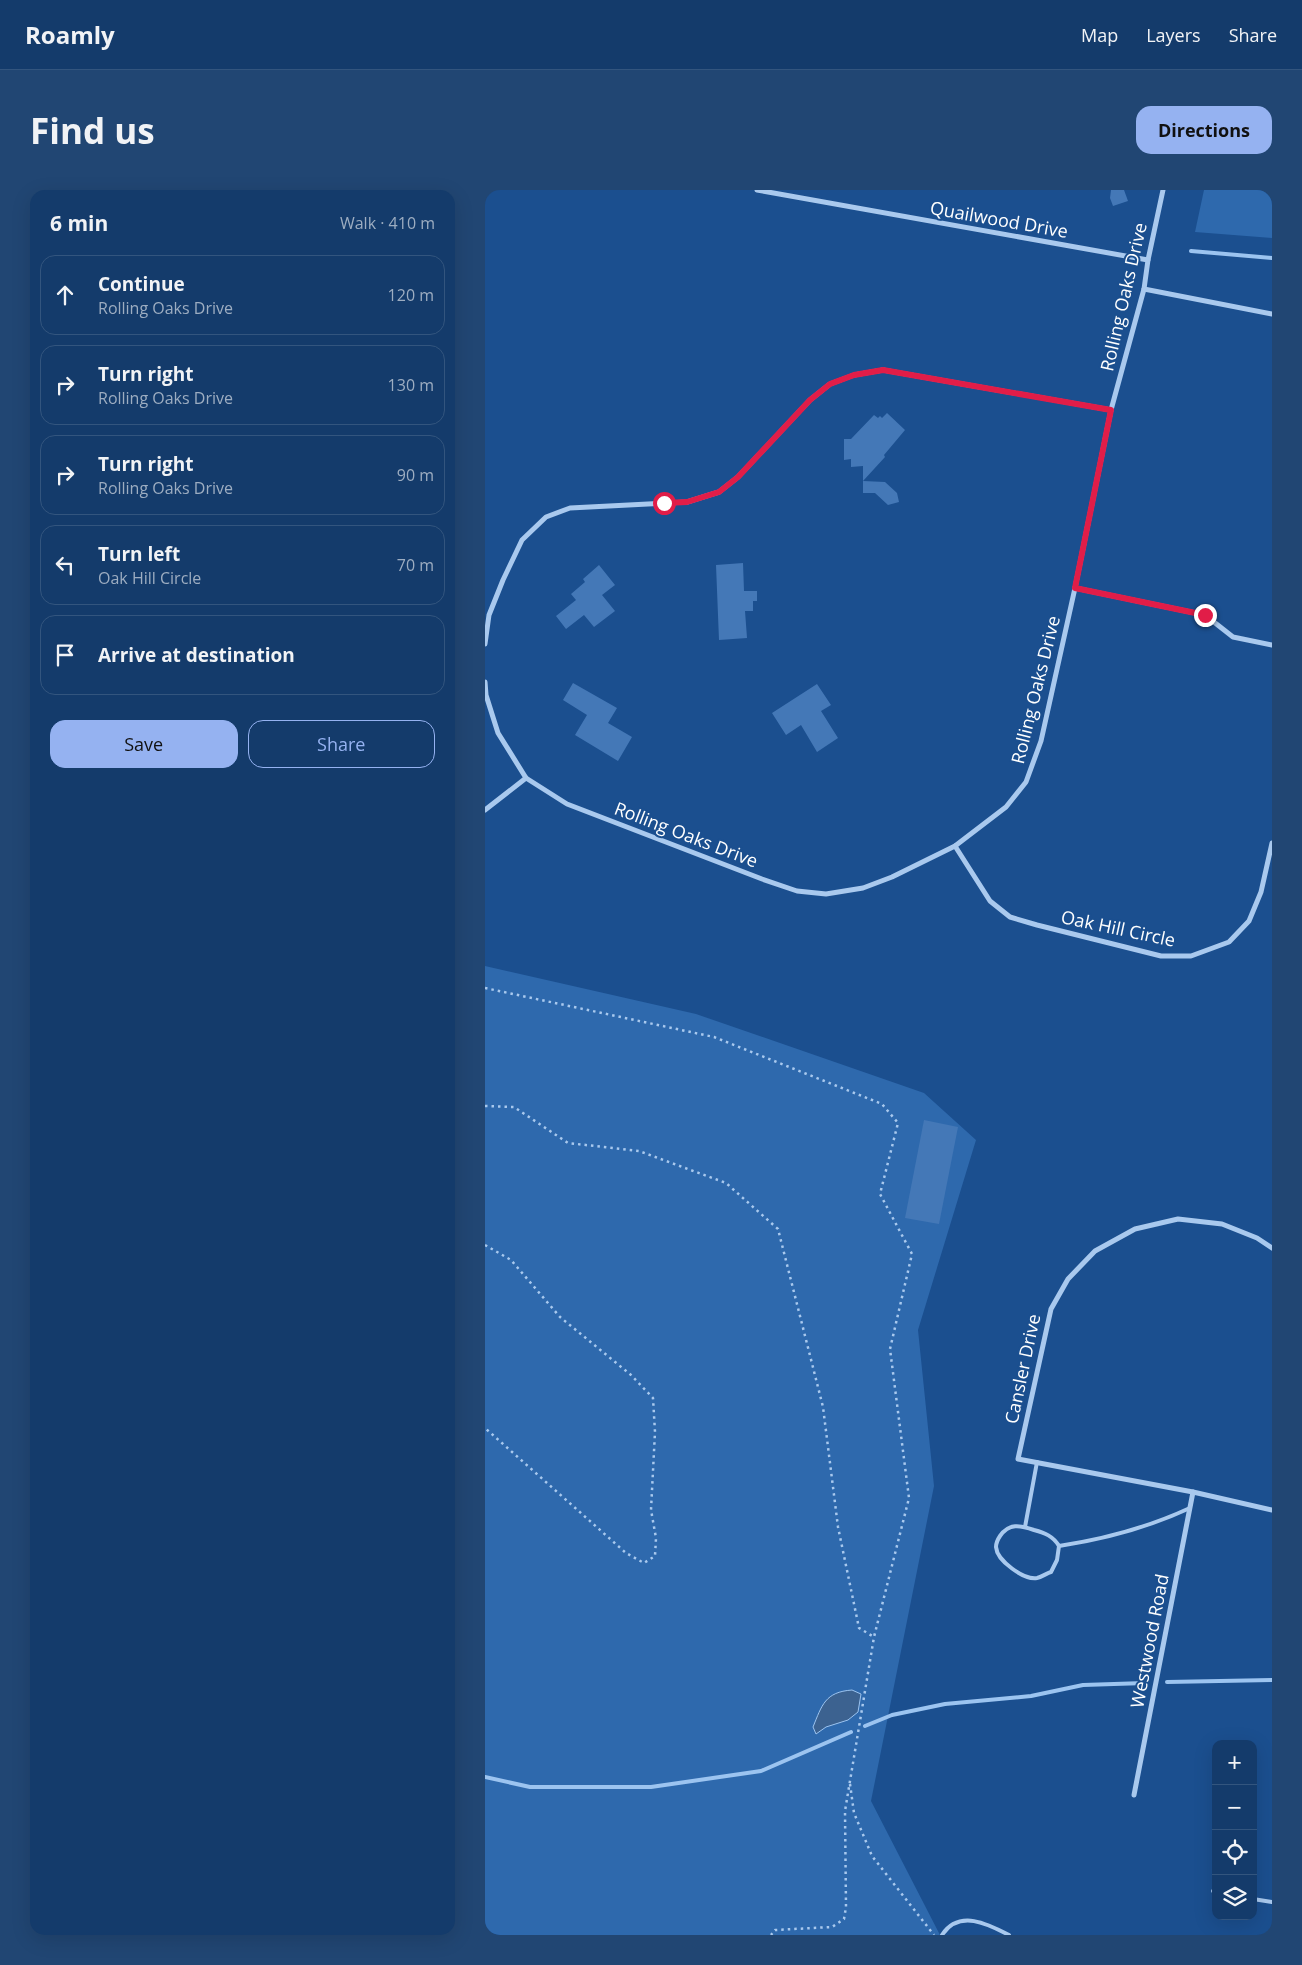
<!DOCTYPE html>
<html lang="en">
<head>
<meta charset="utf-8">
<style>
  body { margin:0; font-family:"Open Sans",sans-serif; background:#214673; color:#f1f3f6 }
  .controls { position:absolute; right:15px; bottom:15px; display:grid; overflow:hidden; border-radius:10px; box-shadow:0 5px 20px #0002 }
  .controls button { width:45px; height:45px; display:grid; place-items:center; padding:0; border:0; border-bottom:1px solid #33557e; background:#143b6b; color:#f1f3f6; font:25px sans-serif }
  .stop { position:absolute; width:15px; height:15px; margin:-11px; border:4px solid #e11d48; border-radius:50%; background:#fff }
  .stop.end { background:#e11d48; border-color:#fff; box-shadow:0 1px 5px #0008 }
  .list { margin:0; padding:0; list-style:none }
  h2 { display:flex; justify-content:space-between; align-items:center; height:65px; margin:0; padding:0 20px; font-size:21px }
  h2 small { font-size:16px; font-weight:400; color:#9dadc1 }
  .list li { display:grid; grid-template-columns:32px 1fr auto; gap:15px; align-items:center; box-sizing:border-box; height:80px; margin:0 10px 10px; padding:0 10px; border:1px solid #33557e; border-radius:15px }
  .list b { display:block; font-size:19px; white-space:nowrap }
  .list p { margin:0; font-size:16px; white-space:nowrap; color:#9dadc1 }
  .list em { font-size:16px; font-style:normal; color:#9dadc1 }
  .actions { display:flex; gap:10px; padding:15px 20px }
  .actions a { flex:1; padding:11px 0; border:1px solid #95b2f1; border-radius:15px; text-align:center; font-size:18px; color:#95b2f1 }
  .actions .main { background:#95b2f1; color:#111 }
  .icon { flex:none; width:28px; height:28px; fill:none; stroke:currentColor; stroke-width:2; stroke-linecap:round; stroke-linejoin:round }
  .map { position:relative; flex:none; width:787px; height:1745px; overflow:hidden; border-radius:15px }
  header { display:flex; align-items:center; gap:30px; box-sizing:border-box; height:70px; padding:0 25px; background:#143b6b; border-bottom:1px solid #33557e }
  header strong { font-size:24px }
  nav { display:flex; gap:28px; margin-inline-start:auto; font-size:18px }
  .intro { display:flex; align-items:center; justify-content:space-between; box-sizing:border-box; height:120px; padding:0 30px }
  h1 { margin:0; font-size:35px }
  .button { padding:12px 22px; border-radius:15px; background:#95b2f1; color:#111; font-size:18px; font-weight:700 }
  main { display:flex; gap:30px; padding:0 30px }
  aside { flex:1; background:#143b6b; border-radius:15px; box-shadow:0 5px 20px #0002 }
  .map>svg:first-child { display:block }
  .green { fill:#2e69ad }
  .water { fill:#3c6290; stroke:#9cc4f0 }
  .lines { fill:none; stroke-linecap:round; stroke-linejoin:round }
  .stream { stroke:#9cc4f0; stroke-width:4 }
  .building { fill:#4478b7 }
  .path { stroke:#a9c9ee; stroke-width:2.5; stroke-dasharray:2.5 4; stroke-linecap:butt }
  .lane { stroke:#a9c9ee; stroke-width:4 }
  .street { stroke:#a9c9ee; stroke-width:5 }
  .route { stroke:#e11d48; stroke-width:6 }
  .labels { text-anchor:middle; stroke-width:4; stroke-linejoin:round; paint-order:stroke }
  .street-label { font-size:18px; fill:#fff; stroke:#1b4f8f }
</style>
</head>
<body>
<header>
<strong>Roamly</strong>
<nav><a>Map</a><a>Layers</a><a>Share</a></nav>
</header>
<div class="intro"><h1>Find us</h1><a class="button">Directions</a></div>
<main>
<aside>
<h2>6 min<small>Walk · 410 m</small></h2>
<ul class="list">
<li><svg class="icon" aria-label="ahead" viewBox="0 0 24 24"><path d="M12 20V5M6 11l6-6 6 6"/></svg><div><b>Continue</b><p>Rolling Oaks Drive</p></div><em>120 m</em></li>
<li><svg class="icon" aria-label="right" viewBox="0 0 24 24"><path d="M7 20v-9h11M14 6l5 5-5 5"/></svg><div><b>Turn right</b><p>Rolling Oaks Drive</p></div><em>130 m</em></li>
<li><svg class="icon" aria-label="right" viewBox="0 0 24 24"><path d="M7 20v-9h11M14 6l5 5-5 5"/></svg><div><b>Turn right</b><p>Rolling Oaks Drive</p></div><em>90 m</em></li>
<li><svg class="icon" aria-label="left" viewBox="0 0 24 24"><path d="M17 20v-9H6M10 6l-5 5 5 5"/></svg><div><b>Turn left</b><p>Oak Hill Circle</p></div><em>70 m</em></li>
<li><svg class="icon" aria-label="arrive" viewBox="0 0 24 24"><path d="M6 21V4h12l-3 4 3 4H6"/></svg><div><b>Arrive at destination</b></div></li>
</ul>
<div class="actions"><a class="main">Save</a><a>Share</a></div>
</aside>
<div class="map">
<svg width="787" height="1745" viewBox="0 0 787 1745">
  <rect width="100%" height="100%" fill="#1b4f8f"/>
  <!-- green -->
  <g class="green">
    <polygon points="719,0 787,0 787,48 710,42"/>
    <polygon points="0,776 211,824 439,903 491,950 433,1140 449,1296 386,1611 455,1745 0,1745"/>
  </g>
  <!-- water -->
  <path class="water" d="M367,1500L376,1504L373,1522L363,1530L341,1537L331,1544L328,1537C337,1515 340,1502 367,1500Z"/>
  <g class="lines">
    <!-- stream -->
    <g class="stream">
      <polyline points="706,61 787,68"/>
      <polyline points="682,1492 787,1490"/>
      <polyline points="380,1536 407,1525 460,1514 546,1506 598,1495 660,1493"/>
      <polyline points="0,1587 45,1597 166,1597 276,1581 366,1542"/>
    </g>
  </g>
  <!-- building -->
  <g class="building">
    <polygon points="626,0 639,0 643,11 628,16 625,8"/>
    <polygon points="402,223 420,240 399,265 400,267 378,291 400,292 412,303 414,312 403,315 390,303 378,303 378,276 366,277 366,269 359,270 359,249 366,249 389,225 393,228 395,226 397,228"/>
    <polygon points="258,373 259,401 272,401 272,411 268,411 268,421 260,421 262,448 234,450 231,375"/>
    <polygon points="114,375 130,395 117,405 130,421 109,437 99,425 81,439 71,426 91,410 86,404 100,392 98,389"/>
    <polygon points="88,493 132,518 123,533 147,547 133,571 90,545 102,525 78,510"/>
    <polygon points="332,494 346,515 336,521 353,548 332,562 316,535 301,545 287,523"/>
    <polygon points="439,930 473,937 454,1034 420,1028"/>
  </g>
  <g class="lines">
    <!-- path -->
    <g class="path">
      <polyline points="0,798 229,847 397,914 413,933 395,1004 427,1064 405,1159 424,1308 389,1447 360,1621 361,1717 359,1729 347,1737 290,1740 286,1745"/>
      <polyline points="0,916 29,917 83,953 154,961 241,993 293,1039 338,1217 353,1337 374,1438 389,1447"/>
      <polyline points="0,1055 26,1070 75,1127 146,1185 168,1208 170,1242 166,1320 171,1348 170,1366 159,1373 141,1363 0,1238"/>
      <polyline points="365,1594 369,1623 387,1666 449,1745"/>
    </g>
    <!-- lane -->
    <g class="lane">
      <polyline points="540,1337 552,1272"/>
      <path d="M574,1356C568,1346 560,1343 549,1340C535,1335 524,1333 515,1346C513,1349 511,1353 511,1357C512,1371 539,1390 552,1388C557,1387 562,1383 566,1382L572,1370L574,1356C620,1349 664,1337 705,1318"/>
      <polyline points="728,1701 731,1701"/>
      <polyline points="768,1709 787,1712"/>
      <path d="M457,1745C474,1719 503,1734 524,1745"/>
    </g>
    <!-- street -->
    <g class="street">
      <polyline points="272,0 663,70"/>
      <polyline points="659,99 787,124"/>
      <polyline points="590,398 720,425 748,447 787,455"/>
      <polyline points="0,454 4,425 18,390 37,350 61,327 85,318 202,312 234,302 253,287 325,210 345,194 369,185 398,180 626,220"/>
      <polyline points="0,492 1,505 13,543 41,588 82,614 277,689 312,701 341,704 378,698 407,687 470,656 521,617 541,592 556,551 590,398 626,220 659,99 663,70 678,0"/>
      <polyline points="0,620 41,588"/>
      <polyline points="470,656 505,711 525,727 552,735 676,766 706,766 744,752 764,731 776,702 787,653"/>
      <polyline points="787,1058 772,1048 737,1034 693,1029 650,1039 610,1061 583,1089 566,1119 533,1269 708,1302 787,1320"/>
      <polyline points="649,1605 708,1302"/>
    </g>
  </g>
  <g class="lines">
    <!-- route -->
    <polyline class="route" points="179,313 202,312 234,302 253,287 325,210 345,194 369,185 398,180 626,220 590,398 720,425"/>
  </g>
  <g class="labels">
    <!-- street labels -->
    <g class="street-label">
      <text transform="translate(514 30) rotate(10)" y="6">Quailwood Drive</text>
      <text transform="translate(639 107) rotate(-77)" y="6">Rolling Oaks Drive</text>
      <text transform="translate(551 500) rotate(-76)" y="6">Rolling Oaks Drive</text>
      <text transform="translate(201 645) rotate(21)" y="6">Rolling Oaks Drive</text>
      <text transform="translate(633 739) rotate(12)" y="6">Oak Hill Circle</text>
      <text transform="translate(538 1179) rotate(-78)" y="6">Cansler Drive</text>
      <text transform="translate(665 1451) rotate(-79)" y="6">Westwood Road</text>
    </g>
  </g>
</svg>
<div class="controls">
<button>+</button>
<button>−</button>
<button><svg class="icon" aria-label="locate" viewBox="0 0 24 24"><circle cx="12" cy="12" r="6"/><path d="M12 2v4M12 18v4M2 12h4M18 12h4"/></svg></button>
<button><svg class="icon" aria-label="layers" viewBox="0 0 24 24"><path d="M12 4l9 5-9 5-9-5zM3 14l9 5 9-5"/></svg></button>
</div>
<div class="stop" style="left:179px;top:313px"></div>
<div class="stop end" style="left:720px;top:425px"></div>
</div>
</main>
</body>
</html>
